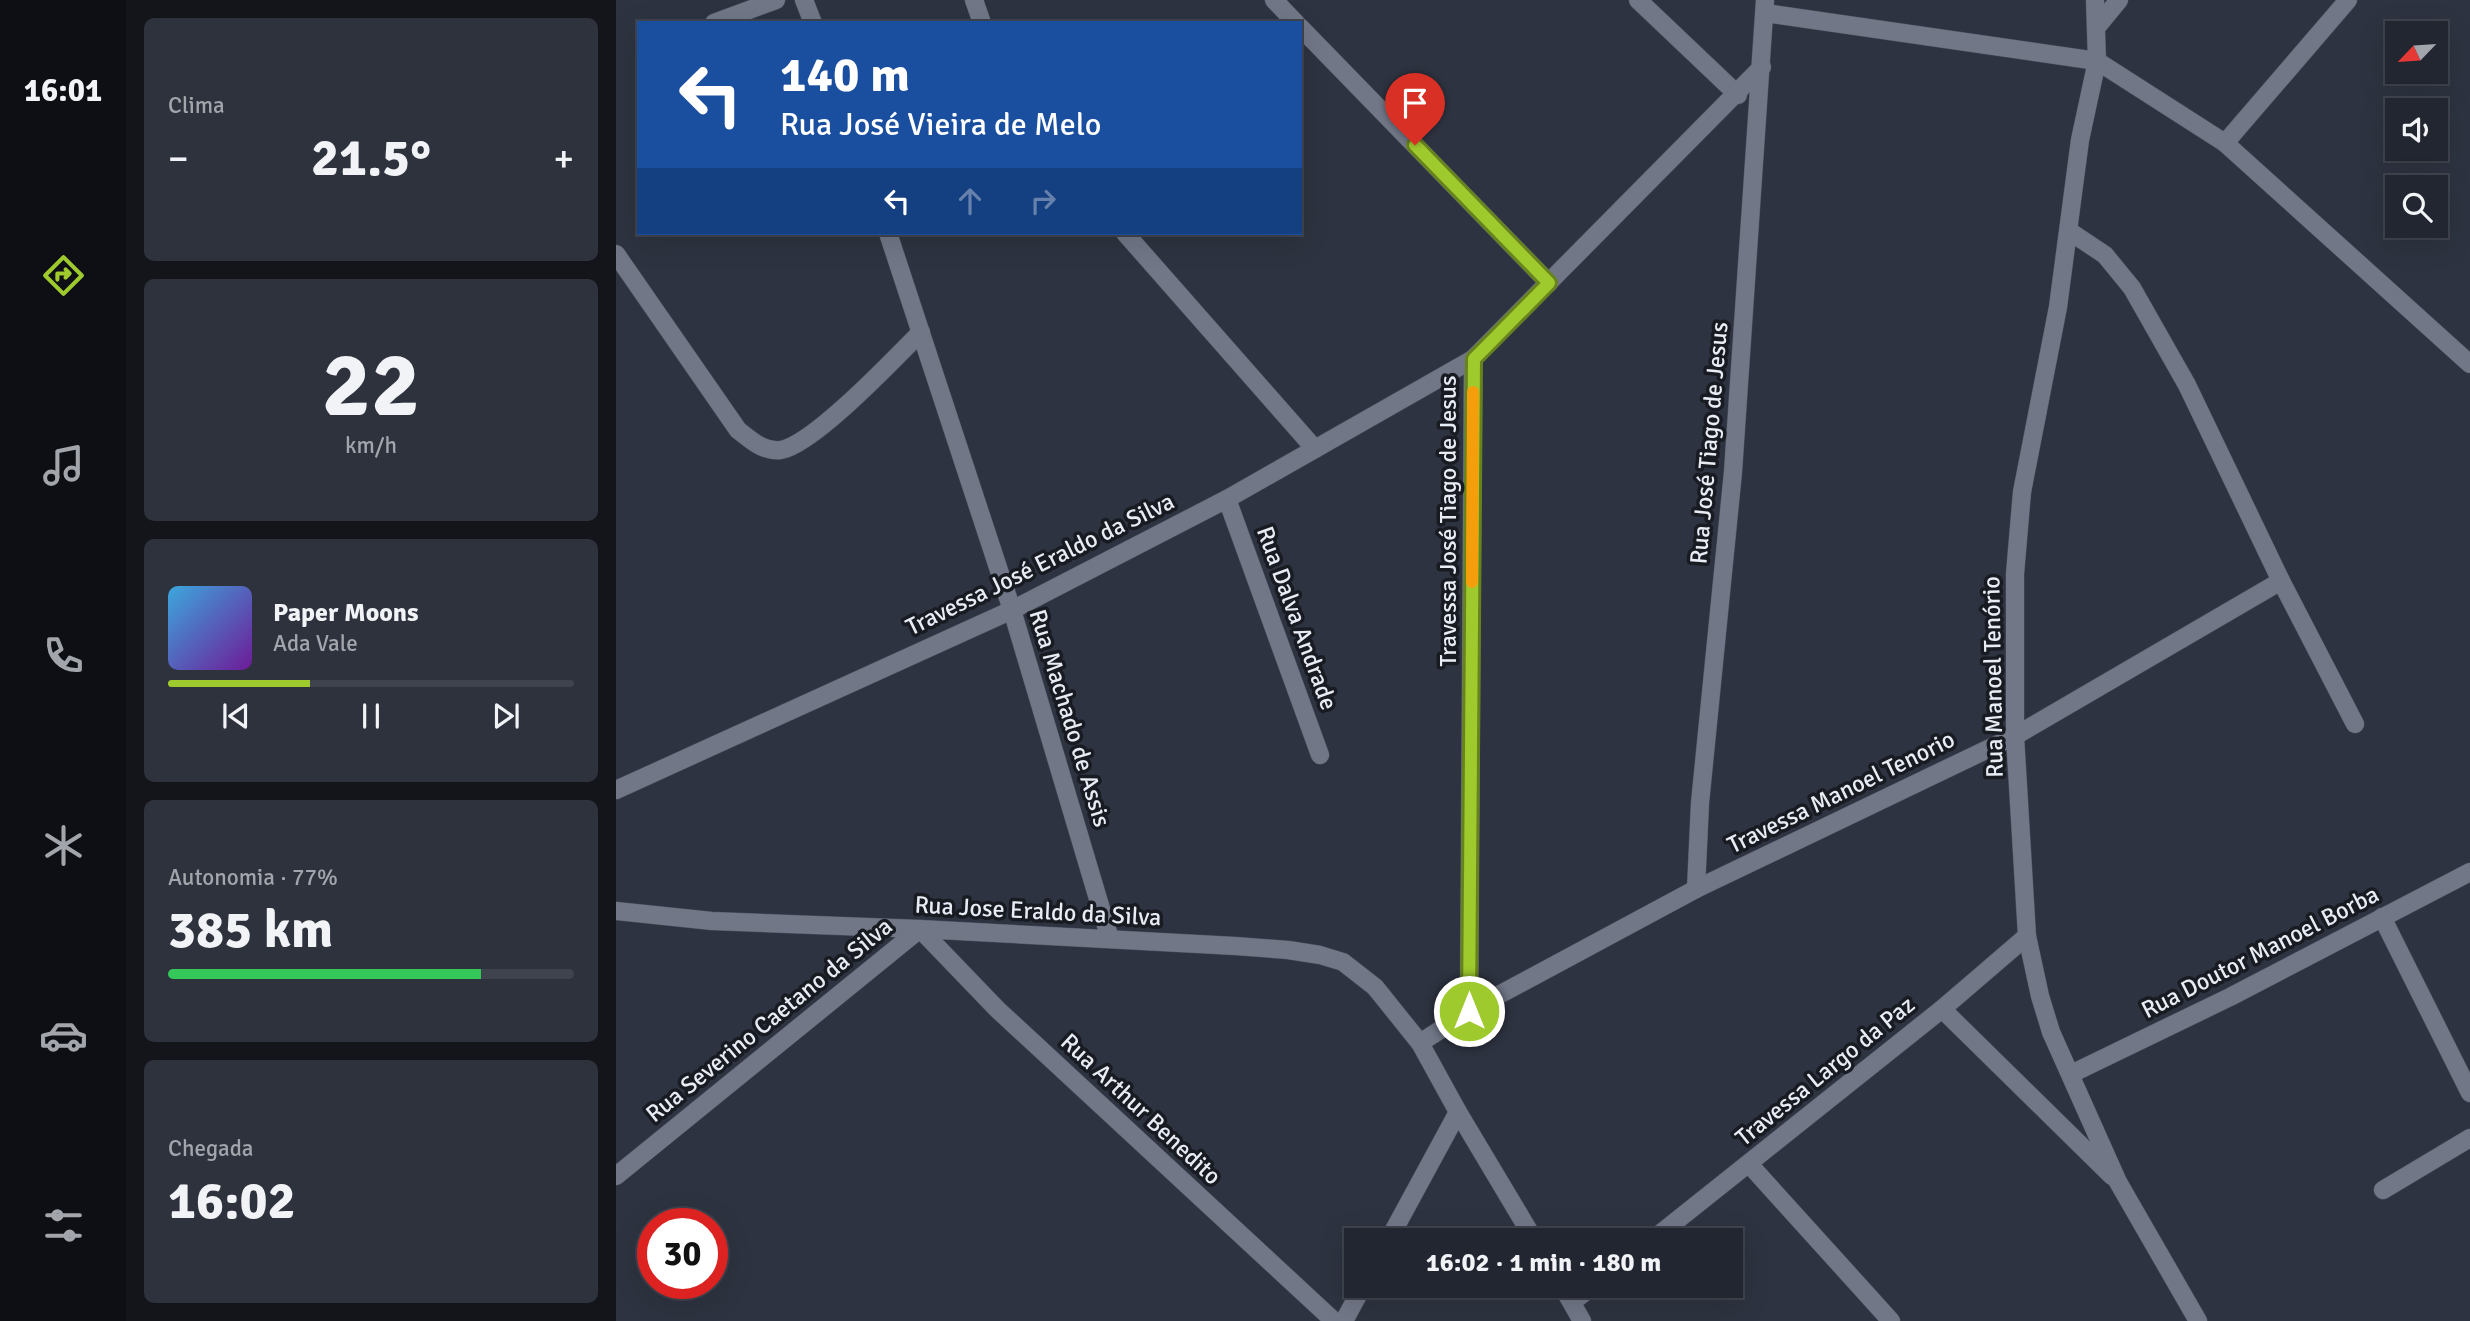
<!DOCTYPE html>
<html lang="pt">
<head>
<meta charset="utf-8">
<style>
	:root { --surface:#222631; --page:#2e323d; --text:#f1f3f6; --muted:#a2a5ab; --line:#3f434d; --accent:#9fca2d }
	body { margin:0; font-family:Signika,sans-serif; background:var(--page); color:var(--text); height:100vh; display:flex; flex-direction:column; font-size:26px; white-space:nowrap }
	* { box-sizing:border-box; margin:0 }
	p { font-size:23px; color:var(--muted) }
	.icon { flex:none; width:38px; height:38px; fill:none; stroke:currentColor; stroke-width:2; stroke-linecap:round; stroke-linejoin:round }
	.map { position:relative; flex:1; overflow:hidden }
	.sheet { display:flex; flex-direction:column; gap:18px; padding:18px; background:#13151b; width:490px }
	.sheet>* { flex:none }
	.guide { position:absolute; left:21px; top:21px; width:665px; height:214px; border-radius:0px; box-shadow:0 7px 28px #0002,0 0 0 2px var(--line); background:#1a4fa0; color:#fff; overflow:hidden }
	.needle { width:46px; rotate:245deg }
	.controls { position:absolute; left:1769px; top:21px; display:grid; gap:14px }
	.controls a { display:grid; place-items:center; width:63px; height:63px; border-radius:0px; background:var(--surface); box-shadow:0 7px 28px #0002,0 0 0 2px var(--line); font-size:35px }
	.speed { position:absolute; left:21px; top:1208px; display:flex; gap:14px; font-size:35px; font-weight:700; text-align:center }
	.speed>* { display:grid; place-content:center; width:91px; height:91px; border-radius:50%; background:var(--surface); box-shadow:0 7px 28px #0002,0 0 0 2px var(--line); line-height:1 }
	.speed .limit { border:10px solid #d22; background:#fff; color:#111 }
	.pin { position:absolute; display:grid; place-items:center; width:60px; height:60px; color:#fff; margin:-72px -30px; border-radius:50% 50% 50% 0; rotate:-45deg; box-shadow:0 0 7px #0007 }
	.pin .icon { rotate:45deg }
	.me { position:absolute; width:77px; margin:-38px; rotate:0deg; stroke-linejoin:round; filter:drop-shadow(0 0 5px #0008) }
	.turn { display:flex; align-items:center; gap:24px; height:147px; padding:0 28px; font-size:32px }
	.turn .icon { width:91px; height:91px; stroke-width:2.5 }
	.turn b { display:block; font-size:49px; line-height:60px }
	.lanes { display:flex; align-items:center; height:66px; padding:0 28px; background:#0003; justify-content:center; gap:35px; direction:ltr }
	.lanes .off { opacity:.35 }
	.big { font-size:52px; font-weight:700; line-height:1.1 }
	.sheet .card { flex:1; display:flex; flex-direction:column; justify-content:center; gap:10px; min-width:0; padding:0 24px; border-radius:10px; background:var(--page) }
	.sheet .dial { align-items:center; gap:0 }
	.dial b { font-size:91px; line-height:1 }
	.song { display:flex; align-items:center; gap:21px }
	.cover { width:84px; height:84px; border-radius:10px; background:linear-gradient(135deg,hsl(200 70% 55%),hsl(280 70% 35%)) }
	.played { height:7px; border-radius:4px; background:linear-gradient(90deg,var(--accent) 35%,var(--line) 35%) }
	.keys { display:flex; justify-content:space-around; direction:ltr }
	.heat { display:flex; justify-content:space-between; align-items:center; font-size:38px; direction:ltr }
	.charge { height:10px; border-radius:5px; background:linear-gradient(90deg,#34c759 77%,var(--line) 0) }
	.trip { position:absolute; left:728px; top:1228px; width:399px; height:70px; border-radius:0px; background:var(--surface); box-shadow:0 7px 28px #0002,0 0 0 2px var(--line); font-weight:700; line-height:70px; text-align:center }
	main { display:flex; flex:1; min-height:0 }
	.tabs { display:flex; flex-direction:column; width:126px; justify-content:space-around; align-items:center; background:#0e0f14; color:var(--muted) }
	.tabs .icon { width:49px; height:49px }
	.tabs .active { color:var(--accent) }
	.tabs b { font-size:32px; color:var(--text) }
	.map>svg:first-child { display:block }
	.lines { fill:none; stroke-linecap:round; stroke-linejoin:round }
	.lane-casing { stroke:#4d515d; stroke-width:19 }
	.street-casing { stroke:#4d515d; stroke-width:19 }
	.lane { stroke:#717787; stroke-width:18 }
	.street { stroke:#717787; stroke-width:18 }
	.route-casing { stroke:#67831d; stroke-width:18 }
	.route { stroke:#9fca2d; stroke-width:12 }
	.slow { stroke:#f59e0b; stroke-width:12 }
	.labels { text-anchor:middle; dominant-baseline:central; stroke-width:7; stroke-linejoin:round; paint-order:stroke }
	.street-label { font-size:24px; fill:#e8ecf5; stroke:#181b21 }
</style>
</head>
<body>
<main>
<nav class="tabs">
<b>16:01</b>
<svg class="icon active" aria-label="directions" viewBox="0 0 24 24"><path d="M12 3l9 9-9 9-9-9zM9 14v-3h6M13 9l2 2-2 2"/></svg>
<svg class="icon" aria-label="music" viewBox="0 0 24 24"><path d="M9 18V5l10-2v13"/><circle cx="6" cy="18" r="3"/><circle cx="16" cy="16" r="3"/></svg>
<svg class="icon" aria-label="phone" viewBox="0 0 24 24"><path d="M5 4h4l2 5-3 2q2 4 5 5l2-3 5 2v4C11 20 4 13 5 4z"/></svg>
<svg class="icon" aria-label="climate" viewBox="0 0 24 24"><path d="M12 3v18M4 7l16 10M4 17L20 7"/></svg>
<svg class="icon" aria-label="car" viewBox="0 0 24 24"><path d="M5 17H2v-5l4-1 3-4h7l3 4 3 1v5h-3M9 17h6M6 11h13"/><circle cx="7" cy="17" r="2"/><circle cx="17" cy="17" r="2"/></svg>
<svg class="icon" aria-label="filters" viewBox="0 0 24 24"><path d="M4 7h16M4 17h16"/><circle cx="9" cy="7" r="2"/><circle cx="15" cy="17" r="2"/></svg>
</nav>
<section class="sheet">
<div class="card"><p>Clima</p>
<div class="heat"><a>−</a><b class="big">21.5°</b><a>+</a></div>
</div>
<div class="card dial"><b>22</b><p>km/h</p></div>
<div class="card">
<div class="song"><i class="cover"></i><div><b>Paper Moons</b><p>Ada Vale</p></div></div>
<div class="played"></div>
<div class="keys"><svg class="icon" aria-label="previous" viewBox="0 0 24 24"><path d="M18 5L8 12l10 7zM5 5v14"/></svg><svg class="icon" aria-label="pause" viewBox="0 0 24 24"><path d="M8 5v14M16 5v14"/></svg><svg class="icon" aria-label="next" viewBox="0 0 24 24"><path d="M6 5l10 7-10 7zM19 5v14"/></svg></div>
</div>
<div class="card"><p>Autonomia · 77%</p><b class="big">385 km</b><div class="charge"></div></div>
<div class="card"><p>Chegada</p><b class="big">16:02</b></div>
</section>
<div class="map">
<svg width="1854" height="1321" viewBox="0 0 1854 1321">
	<rect width="100%" height="100%" fill="#2e3341"/>
	<g class="lines">
		<g class="lane-casing">
			<g id="lane">
				<path d="M1480 28 1503 0"/>
				<path d="M1133 1164 1275 1321"/>
			</g>
		</g>
		<g class="street-casing">
			<g id="street">
				<path d="M188 0 197 23"/>
				<path d="M358 0 366 23"/>
				<path d="M658 0 680 23"/>
				<path d="M1022 0 1122 95"/>
				<path d="M1479 0 1481 61 1464 140 1442 307 1406 492 1399 574V736L1411 936 1424 996 1435 1032 1502 1182 1582 1321"/>
				<path d="M1149 13 1481 61 1609 143 1854 364"/>
				<path d="M98 23 160 0"/>
				<path d="M684 27 933 283"/>
				<path d="M1609 143 1732 0"/>
				<path d="M1453 231 1489 255 1516 288 1571 385 1665 581 1739 724"/>
				<path d="M272 233 396 610 494 939"/>
				<path d="M509 233 699 449"/>
				<path d="M0 254 122 430C135 440 147 452 165 450 198 444 278 359 305 332"/>
				<path d="M611 499 704 755"/>
				<path d="M0 790 396 610 611 499 857 359"/>
				<path d="M1080 889 1084 803 1117 472 1149 0"/>
				<path d="M0 911 96 921 304 929 619 946 672 950 704 955 727 962 759 987 804 1043 842 1112 919 1241"/>
				<path d="M1766 917 1854 1093"/>
				<path d="M1326 1009 1496 1176"/>
				<path d="M853 1011 857 359 1146 67"/>
				<path d="M804 1043 853 1011 1080 889 1399 736 1665 581"/>
				<path d="M1455 1074 1614 997 1854 872"/>
				<path d="M0 1176 304 929 381 1009 718 1321"/>
				<path d="M1767 1190 1854 1138"/>
				<path d="M772 1241 842 1112"/>
				<path d="M1035 1241 1326 1009 1411 936"/>
				<path d="M946 1286 966 1321"/>
				<path d="M956 1302 977 1286"/>
				<path d="M728 1321 747 1286"/>
			</g>
		</g>
		<use href="#lane" class="lane"/>
		<use href="#street" class="street"/>
	</g>
	<g class="lines">
		<g class="route-casing">
			<path id="route" d="M799 145 933 283 858 359 853 1011"/>
		</g>
		<use href="#route" class="route"/>
		<path class="slow" d="M856 582 857 392"/>
	</g>
	<g class="labels">
		<g class="street-label">
			<text transform="translate(1093 443) rotate(-85)">Rua José Tiago de Jesus</text>
			<text transform="translate(832 521) rotate(-90)">Travessa José Tiago de Jesus</text>
			<text transform="translate(424 564) rotate(-26)">Travessa José Eraldo da Silva</text>
			<text transform="translate(681 618) rotate(70)">Rua Dalva Andrade</text>
			<text transform="translate(1377 677) rotate(-91)">Rua Manoel Tenório</text>
			<text transform="translate(454 718) rotate(73)">Rua Machado de Assis</text>
			<text transform="translate(1225 792) rotate(-26)">Travessa Manoel Tenorio</text>
			<text transform="translate(422 911) rotate(3)">Rua Jose Eraldo da Silva</text>
			<text transform="translate(1644 952) rotate(-27)">Rua Doutor Manoel Borba</text>
			<text transform="translate(153 1020) rotate(-39)">Rua Severino Caetano da Silva</text>
			<text transform="translate(1209 1071) rotate(-39)">Travessa Largo da Paz</text>
			<text transform="translate(525 1109) rotate(43)">Rua Arthur Benedito</text>
		</g>
	</g>
</svg>
<div class="controls">
<a><svg class="needle" viewBox="-14 -14 28 28"><path d="M0-13l5 13h-10z" fill="#e53935"/><path d="M0 13l5-13h-10z" fill="#a2a5ab"/></svg></a>
<a><svg class="icon" aria-label="sound" viewBox="0 0 24 24"><path d="M4 9h4l5-4v14l-5-4H4zM17 9q2 3 0 6"/></svg></a>
<a><svg class="icon" aria-label="search" viewBox="0 0 24 24"><circle cx="10" cy="10" r="6"/><path d="M15 15l6 6"/></svg></a>
</div>
<div class="speed"><div class="limit">30</div></div>
<div class="pin" style="left:799px;top:145px;background:#d93025"><svg class="icon" aria-label="arrive" viewBox="0 0 24 24"><path d="M6 21V4h12l-3 4 3 4H6"/></svg></div>
<svg class="me" style="left:853px;top:1011px" viewBox="-20 -20 40 40"><circle r="17" fill="#9fca2d" stroke="#fff" stroke-width="3"/><path d="M0-11L8 9 0 5-8 9z" fill="#fff"/></svg>
<div class="trip">16:02 · 1 min · 180 m</div>
<div class="guide">
<div class="turn"><svg class="icon" aria-label="left" viewBox="0 0 24 24"><path d="M17 20v-9H6M10 6l-5 5 5 5"/></svg><div><b>140 m</b>Rua José Vieira de Melo</div></div>
<div class="lanes"><svg class="icon" aria-label="left" viewBox="0 0 24 24"><path d="M17 20v-9H6M10 6l-5 5 5 5"/></svg><svg class="icon off" aria-label="ahead" viewBox="0 0 24 24"><path d="M12 20V5M6 11l6-6 6 6"/></svg><svg class="icon off" aria-label="right" viewBox="0 0 24 24"><path d="M7 20v-9h11M14 6l5 5-5 5"/></svg></div>
</div>
</div>
</main>
</body>
</html>
